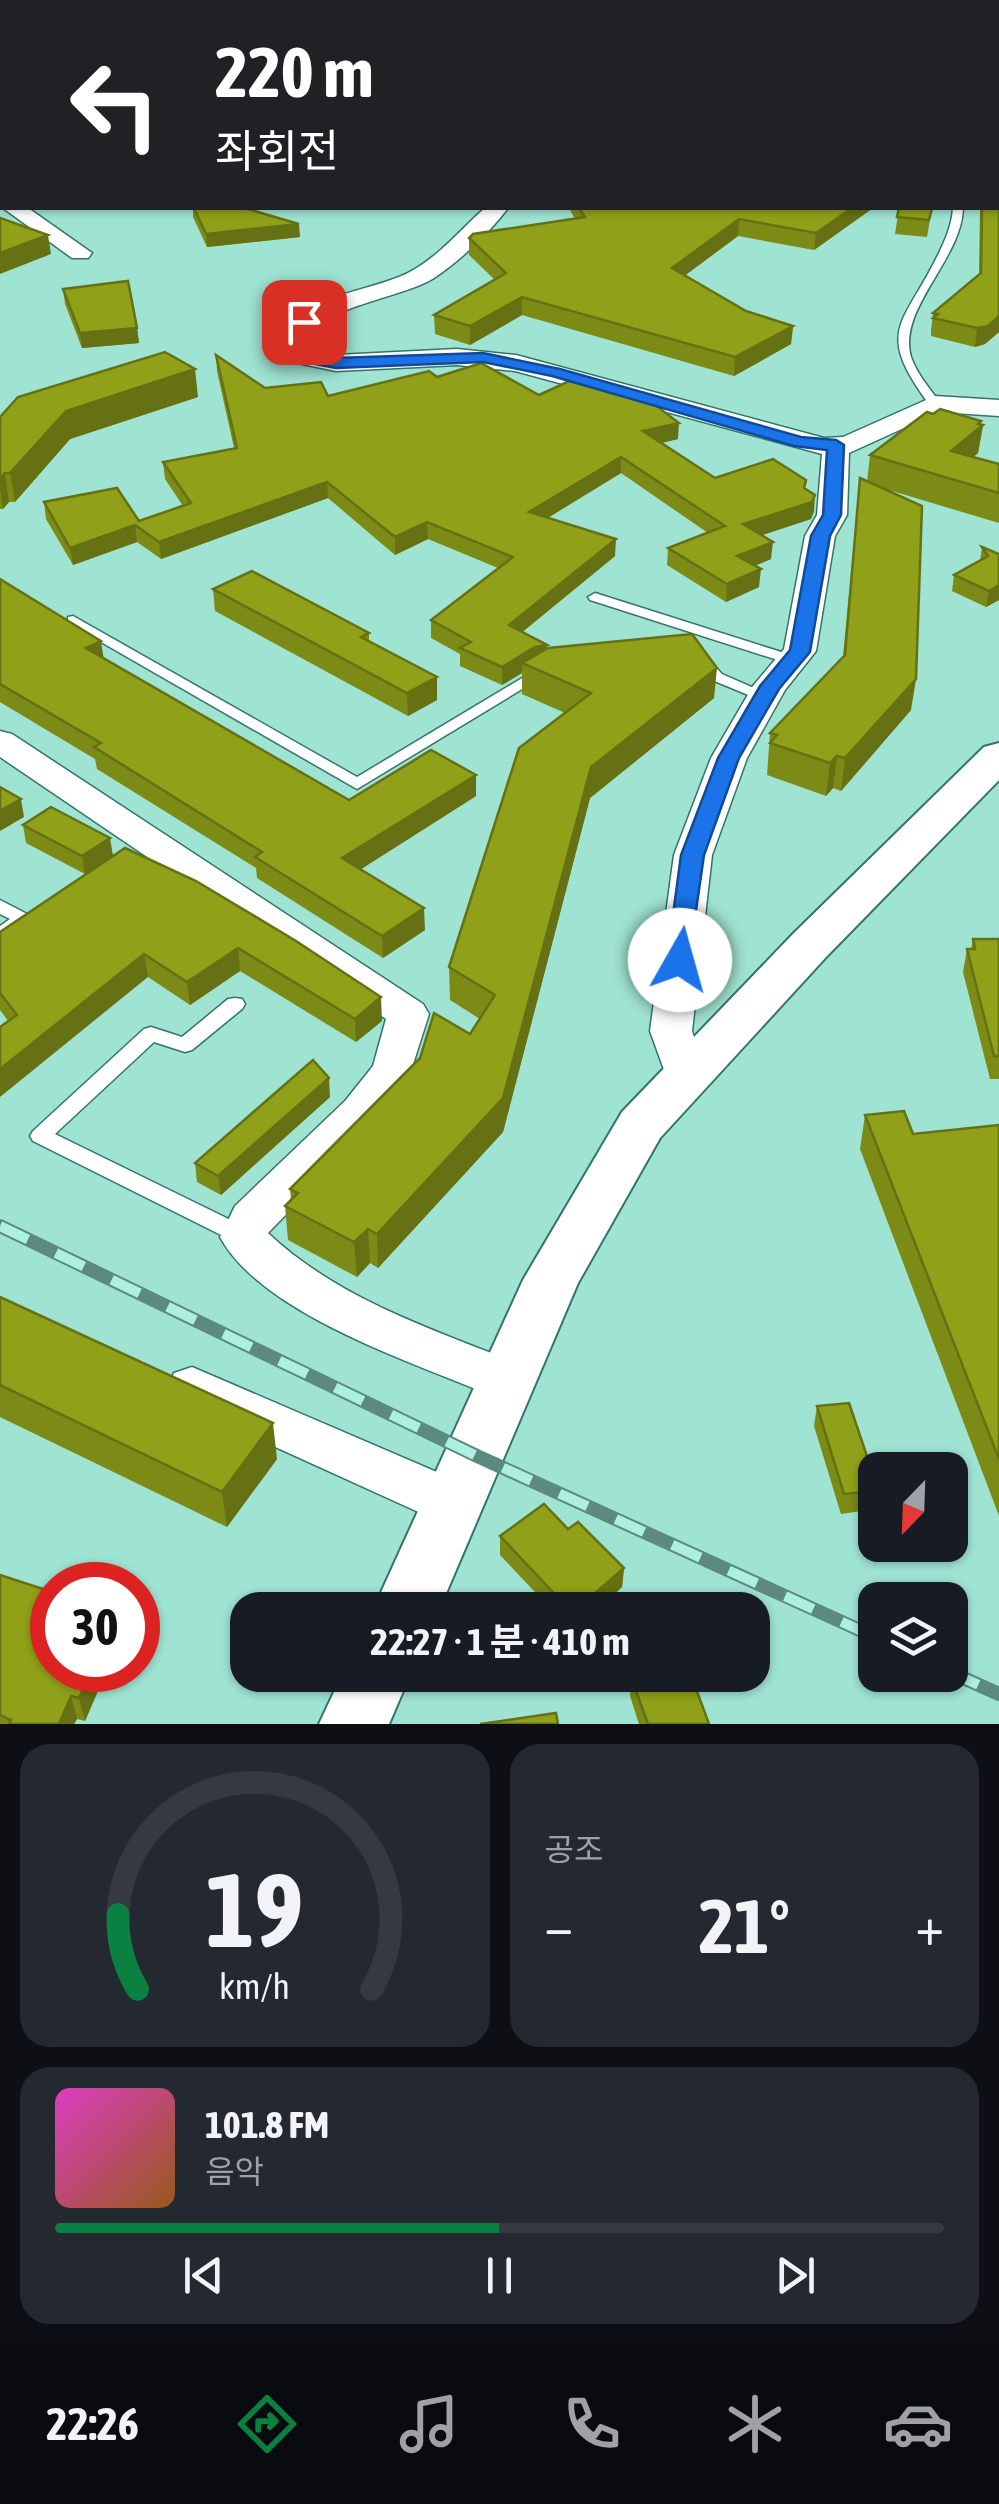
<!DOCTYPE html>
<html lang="ko">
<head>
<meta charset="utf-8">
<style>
	:root { --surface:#171b24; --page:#242831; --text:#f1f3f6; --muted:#9ea1a6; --line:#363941; --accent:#0b8043 }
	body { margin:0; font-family:"Asap Condensed","Noto Sans KR",sans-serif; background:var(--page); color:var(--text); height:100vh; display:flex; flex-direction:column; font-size:38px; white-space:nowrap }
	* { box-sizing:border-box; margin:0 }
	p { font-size:32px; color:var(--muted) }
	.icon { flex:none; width:55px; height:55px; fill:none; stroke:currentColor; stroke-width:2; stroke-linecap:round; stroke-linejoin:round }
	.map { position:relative; height:1724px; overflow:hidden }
	.sheet { display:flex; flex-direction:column; gap:20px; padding:20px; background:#0d0f14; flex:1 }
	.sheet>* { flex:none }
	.hud { position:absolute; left:0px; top:0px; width:1000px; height:210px; box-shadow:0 2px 8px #0004; background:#202124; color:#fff; overflow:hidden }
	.needle { width:65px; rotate:203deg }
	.controls { position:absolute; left:858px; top:1452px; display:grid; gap:20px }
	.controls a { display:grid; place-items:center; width:110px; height:110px; border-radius:20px; background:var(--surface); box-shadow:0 2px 8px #0004; font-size:50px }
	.speed { position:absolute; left:30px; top:1562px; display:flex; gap:20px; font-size:50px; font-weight:700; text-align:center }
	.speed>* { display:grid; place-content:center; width:130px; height:130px; border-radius:50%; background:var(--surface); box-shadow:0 2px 8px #0004; line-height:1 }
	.speed .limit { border:15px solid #d22; background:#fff; color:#111 }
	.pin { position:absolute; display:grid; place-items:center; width:85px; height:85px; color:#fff; margin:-42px; border-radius:20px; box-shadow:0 5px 15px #0006 }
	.me { position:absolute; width:110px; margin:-55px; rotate:7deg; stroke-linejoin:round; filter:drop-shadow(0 0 8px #0008) }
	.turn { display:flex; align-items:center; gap:35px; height:210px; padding:0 50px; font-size:45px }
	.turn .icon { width:130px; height:130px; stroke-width:2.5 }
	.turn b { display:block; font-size:70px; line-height:85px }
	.big { font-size:75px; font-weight:700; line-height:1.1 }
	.sheet .tile { flex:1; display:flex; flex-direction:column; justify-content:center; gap:15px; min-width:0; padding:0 35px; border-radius:30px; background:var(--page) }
	.sheet .dial { align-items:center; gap:0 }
	.dial svg { height:260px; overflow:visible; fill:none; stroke:var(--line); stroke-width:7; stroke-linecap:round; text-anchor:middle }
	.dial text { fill:var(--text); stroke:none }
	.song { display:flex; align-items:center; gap:30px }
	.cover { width:120px; height:120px; border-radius:15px; background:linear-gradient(135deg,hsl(310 70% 55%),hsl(30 70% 35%)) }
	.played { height:10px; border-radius:5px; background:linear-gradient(90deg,var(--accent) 50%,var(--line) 50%) }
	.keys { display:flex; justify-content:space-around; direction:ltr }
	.heat { display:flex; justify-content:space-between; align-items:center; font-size:55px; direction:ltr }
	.sheet .tiles { flex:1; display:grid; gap:20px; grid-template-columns:1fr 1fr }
	.tile:last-child { grid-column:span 2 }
	.trip { position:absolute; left:230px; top:1592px; width:540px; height:100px; border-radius:30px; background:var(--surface); box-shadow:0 2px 8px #0004; font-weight:700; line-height:100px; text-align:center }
	.tab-bar { display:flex; height:160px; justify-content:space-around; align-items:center; background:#090b0e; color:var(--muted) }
	.tab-bar .icon { width:70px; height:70px }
	.tab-bar .selected { color:var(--accent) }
	.tab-bar b { font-size:45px; color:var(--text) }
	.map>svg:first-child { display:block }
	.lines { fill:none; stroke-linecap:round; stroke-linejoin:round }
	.stream { stroke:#15aa92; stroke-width:5 }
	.service-casing { stroke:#327567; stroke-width:3 }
	.minor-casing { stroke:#327567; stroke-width:3 }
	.tertiary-casing { stroke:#327567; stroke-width:4 }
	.service { fill:#fff; fill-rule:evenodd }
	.minor { fill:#fff; fill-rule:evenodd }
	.tertiary { fill:#fff; fill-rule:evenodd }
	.rail-far1-casing { stroke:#5c8a7e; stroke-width:6 }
	.rail-casing { stroke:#5c8a7e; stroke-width:14 }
	.rail-far1 { stroke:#acf0df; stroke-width:4; stroke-dasharray:11; stroke-linecap:butt }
	.rail { stroke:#acf0df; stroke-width:10; stroke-dasharray:31; stroke-linecap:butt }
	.wall { fill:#7c8a16 }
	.shaded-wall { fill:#657112 }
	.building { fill:#90a119; stroke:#657112; stroke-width:2.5 }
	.route { fill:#1a73e8; stroke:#114b97; stroke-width:2.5 }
</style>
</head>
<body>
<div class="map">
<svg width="999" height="1724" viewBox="0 0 999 1724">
	<rect width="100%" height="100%" fill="#9fe3d2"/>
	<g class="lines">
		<path class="stream" d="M569 2 584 0"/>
		<g class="service-casing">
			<g id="service">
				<path d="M953 208H963C962 259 897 309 911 357 917 374 930 389 941 404L935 408 931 407C873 329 903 327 939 253 946 238 952 224 953 208Z"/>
				<path d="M595 593 797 657 800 660 797 663H787L590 600 588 597Z"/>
				<path d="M73 616 357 777 534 671 539 669 547 674 357 789 68 623V617Z"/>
				<path d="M701 655 706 657 722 674 772 696 764 701 758 699 712 680 693 660Z"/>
				<path d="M0 900 29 915 32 919 0 940V926L10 919 0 914Z"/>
				<path d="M235 998 242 999 245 1004 242 1009 192 1050 185 1052 154 1042 55 1134 251 1230 254 1236 251 1242 243 1244 235 1242 33 1141 30 1136 33 1131 144 1029 151 1027 182 1037 228 999Z"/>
			</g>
		</g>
		<g class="minor-casing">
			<g id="minor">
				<path d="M3 208H28L92 253 88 258H72Z"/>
				<path d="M485 208H508C489 233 461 260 434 278 403 298 317 307 303 342L319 353 336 355 457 349 516 355 824 438 843 437 935 396 999 400V416L939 412 849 453 847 515 835 536 816 651 785 690 747 758 712 855 692 1031 707 1078 701 1089 686 1093 671 1089 650 1031 674 855 711 758 753 686 784 649 805 536 817 515 822 454 515 371 457 365 336 371 302 364 277 344C295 292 374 294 415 269 442 253 462 228 485 208Z"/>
				<path d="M0 731 12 734 423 1004 429 1014 408 1080 375 1123 268 1233C340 1301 436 1330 526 1367L533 1381 526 1395 508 1401 490 1395C412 1362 262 1314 220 1237L235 1206 345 1101 373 1066 386 1019 0 757Z"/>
				<path d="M192 1367 474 1488 481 1504 474 1520 455 1527 436 1520 174 1401 167 1387 174 1373Z"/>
			</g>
		</g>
		<g class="tertiary-casing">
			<g id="tertiary">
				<path d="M999 743V780L827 956 660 1138 578 1283 439 1610H373L523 1280 622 1112 793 934 984 747Z"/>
				<path d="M342 1675H410L389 1724H319Z"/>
			</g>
		</g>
		<use href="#service" class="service"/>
		<use href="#minor" class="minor"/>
		<use href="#tertiary" class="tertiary"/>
		<g class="rail-far1-casing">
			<path id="rail-far1" d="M478 2 493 0"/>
		</g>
		<g class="rail-casing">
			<g id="rail">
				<path d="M0 1226 477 1456 875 1637"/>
				<path d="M950 1672 999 1694"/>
			</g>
		</g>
		<use href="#rail-far1" class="rail-far1"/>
		<use href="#rail" class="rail"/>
	</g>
	<g class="wall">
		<path d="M403 0H477L462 2H408Z"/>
		<path d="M999 50V332L985 344 975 347 931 336V331L933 313 979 275 980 208H998Z"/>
		<path d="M193 208H244L300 237 207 247 193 217Z"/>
		<path d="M569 208H873L814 250 738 236 685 275 746 311 793 326 791 344 734 376 522 315 470 345 435 334 434 315 495 280 469 255V238L575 219Z"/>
		<path d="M899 208H932L927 237 895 234Z"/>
		<path d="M63 289 137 328 139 343 82 348 65 304Z"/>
		<path d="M216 355 265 388 328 396 437 377 539 395 678 439 662 443 715 478 806 480 805 488 814 511 811 519 761 535 771 559 755 566 759 587 726 602 667 565 668 548 708 533 621 473 548 518 615 556 522 632 547 645 546 649 714 698 590 798 503 1132 378 1268 370 1263 357 1277 288 1240 285 1206 291 1200 290 1189 470 1034 480 1019 450 1000 449 967 565 713 522 694V673L502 685 460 666V654L431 638V620L498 568 428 539 395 555 328 498 161 559 137 542 73 565 46 519 44 502 139 521 183 506 165 479 163 462 234 448 217 371Z"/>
		<path d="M198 397 70 439 15 502H9L3 509H0V417Z"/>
		<path d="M933 414 981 421V424L983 425 978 453 973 457 999 464V523L882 488 911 710 841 791 833 788 826 796 767 775 770 733 843 656 860 478 867 482 870 455Z"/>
		<path d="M982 547 999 554V600L986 607 952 591 954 575 980 561Z"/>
		<path d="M0 579 103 658 349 800 476 796 361 869 425 930 383 958 257 878 256 868 97 769 95 759 0 702Z"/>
		<path d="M213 589 369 633V641L437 700 408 716 215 611Z"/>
		<path d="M23 825 113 856 382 1021 356 1042 240 971 190 1005 148 977 8 1021 0 1010V932L85 874 26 843Z"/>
		<path d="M973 939H999V1079H990L963 972 967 949H971Z"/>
		<path d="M330 1097 221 1195 197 1182 195 1163Z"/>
		<path d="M865 1115 913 1134 999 1125V1516L860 1149Z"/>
		<path d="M0 1297 277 1459 227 1527 0 1417Z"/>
		<path d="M817 1406 875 1491V1509L841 1514 814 1426Z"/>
		<path d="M568 1529 624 1568 622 1587 597 1610H552L500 1555V1536Z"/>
		<path d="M0 1575 52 1670H128L121 1683 104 1677 85 1721 77 1719 74 1724H0Z"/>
		<path d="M631 1677 709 1724H639L630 1696Z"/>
	</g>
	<g class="shaded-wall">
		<path d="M421 0H477L462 2H421Z"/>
		<path d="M852 208H873L814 250 816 233Z"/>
		<path d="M739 219 738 236 671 286 672 268Z"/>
		<path d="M299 224 300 237 207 247 206 234Z"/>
		<path d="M48 235 51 254 0 274V253Z"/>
		<path d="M522 297V315L470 345V326Z"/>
		<path d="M999 316V332L985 344 975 347 977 328Z"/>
		<path d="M793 326 791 344 734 376 735 357Z"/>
		<path d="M137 328 139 343 82 348 80 333Z"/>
		<path d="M195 369 198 397 70 439 15 502 10 473 66 411Z"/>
		<path d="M981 421V427L983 425 978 453 947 479 951 451Z"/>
		<path d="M679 423 678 439 643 447V431Z"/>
		<path d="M621 457V473L529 529V512Z"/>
		<path d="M5 473 9 502 3 509 0 490V478Z"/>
		<path d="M327 482 328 498 161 559 159 542Z"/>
		<path d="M815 495 814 511 811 519 742 542 743 524Z"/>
		<path d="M427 522 428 539 395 555V537Z"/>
		<path d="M135 525 137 542 73 565 70 548Z"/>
		<path d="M616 539 615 556 509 643V625Z"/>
		<path d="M773 542 771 559 735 573 737 556Z"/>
		<path d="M761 569 759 587 726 602 727 584Z"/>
		<path d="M999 585V600L986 607 989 591Z"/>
		<path d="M101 641 104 661 86 648Z"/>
		<path d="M547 645 546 663H522V673L502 685V667L535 647Z"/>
		<path d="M717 668 714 698 590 798 503 1132 378 1268 377 1234 503 1098 591 767Z"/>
		<path d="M437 677V700L408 716 407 693Z"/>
		<path d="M916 679 911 710 841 791 845 758Z"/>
		<path d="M837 756 833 788 826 796 830 763Z"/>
		<path d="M476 775V796L344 880 342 858Z"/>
		<path d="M21 799 24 817 0 831V811Z"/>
		<path d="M110 838 113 856 85 875 82 856Z"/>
		<path d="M424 908 425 930 383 958 382 936Z"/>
		<path d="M238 948 240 971 190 1005 187 982Z"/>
		<path d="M144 954 148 977 0 1097V1069Z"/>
		<path d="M381 997 382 1021 356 1042 355 1019Z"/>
		<path d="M329 1078 330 1097 221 1195 218 1176Z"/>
		<path d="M368 1229 370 1263 357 1277 354 1242Z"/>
		<path d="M273 1423 277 1459 227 1527 222 1492Z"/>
		<path d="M624 1568 622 1587 597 1610H569Z"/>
		<path d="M138 1620 143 1643 138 1653Z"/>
		<path d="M92 1670H102L104 1677 85 1721 79 1698Z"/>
		<path d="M119 1670H128L121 1683Z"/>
		<path d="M71 1696 77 1719 74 1724H59Z"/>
	</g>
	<g class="building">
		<path d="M998 50H999V316L988 326 977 328 933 318 938 314 933 313 981 273 982 208H998Z"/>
		<path d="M194 208H244L299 224 206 234Z"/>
		<path d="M579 208H852L816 233 739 219 672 268 746 311 793 326 735 357 522 297 470 326 434 315 506 273 469 238 473 234 585 217Z"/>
		<path d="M899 208H932L929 220 897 217Z"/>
		<path d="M0 218 48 235 0 253Z"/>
		<path d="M128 281 137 328 80 333 63 289Z"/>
		<path d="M165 352 195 369 66 411 10 473H5L0 478V417L18 397Z"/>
		<path d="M216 355 265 388 321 382 328 396 429 371 437 377 481 363 539 395 580 376 654 404 679 423 643 431 715 478 773 459 806 480 804 488 815 495 812 502 743 524 773 542 737 556 761 569 727 584 668 548 725 526 621 457 529 512 616 539 509 625 547 645 535 647 502 667 460 648 471 642 431 620 513 557 427 522 395 537 327 482 159 542 135 525 70 548 44 502 117 488 139 521 191 503 163 462 237 448Z"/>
		<path d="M940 409 981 421 978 424 983 425 951 451 999 464V493L870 455 927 412 933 414Z"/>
		<path d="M860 478 922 506 916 679 845 758 837 756 830 763 770 743 777 735 770 733 845 655Z"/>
		<path d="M982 547 999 554V585L989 591 954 575 988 556Z"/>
		<path d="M252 571 369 633 361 637 437 677 407 693 213 589Z"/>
		<path d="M0 579 101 641 86 648 349 800 431 750 476 775 342 858 424 908 382 936 255 857 262 852 94 747 101 743 0 684Z"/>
		<path d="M692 634 717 668 591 767 503 1098 377 1234 368 1229 354 1242 285 1206 298 1193 290 1189 420 1058 434 1013 470 1034 495 995 449 967 519 748 591 693 522 663 548 648Z"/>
		<path d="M0 787 21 799 0 811Z"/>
		<path d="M51 807 110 838 82 856 23 825Z"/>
		<path d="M125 848 196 881 296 941 381 997 355 1019 238 948 187 982 144 954 0 1069V1027L17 1015 0 993V932Z"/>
		<path d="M973 939H999V1056H994L967 949H975Z"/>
		<path d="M313 1060 329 1078 218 1176 195 1163Z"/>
		<path d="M904 1111 913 1134 999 1125V1459L865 1115Z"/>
		<path d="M0 1297 273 1423 222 1492 0 1385Z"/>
		<path d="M849 1403 875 1480V1491L844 1494 817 1406Z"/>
		<path d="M544 1504 568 1529 578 1522 624 1568 594 1594 569 1609 500 1536Z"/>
		<path d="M0 1575 52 1592V1670H92L79 1698 71 1696 59 1724H9L11 1720 0 1715Z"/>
		<path d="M638 1675H691L709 1724H648L631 1677Z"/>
		<path d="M556 1713 558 1724H480Z"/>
	</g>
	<path class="route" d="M298 319 311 322 299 342 316 355 336 358 483 353 560 369 801 437 836 440 844 445 841 515 830 536 810 652 779 689 739 758 704 855 688 966H671L667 960 681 855 718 758 760 686 790 650 811 536 823 515 827 450 794 446 552 376 483 362 336 368 305 362 283 344 286 332Z"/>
</svg>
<div class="controls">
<a><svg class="needle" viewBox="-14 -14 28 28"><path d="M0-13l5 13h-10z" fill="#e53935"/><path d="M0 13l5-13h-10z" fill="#9ea1a6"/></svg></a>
<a><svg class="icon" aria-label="layers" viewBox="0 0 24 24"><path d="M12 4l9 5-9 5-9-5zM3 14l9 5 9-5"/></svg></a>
</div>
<div class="speed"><div class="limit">30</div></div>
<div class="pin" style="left:304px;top:322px;background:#d93025"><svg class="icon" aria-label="arrive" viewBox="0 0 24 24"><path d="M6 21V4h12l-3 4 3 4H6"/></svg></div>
<svg class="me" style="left:680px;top:960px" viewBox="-20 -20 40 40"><circle r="19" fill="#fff"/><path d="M0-13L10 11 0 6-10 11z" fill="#1a73e8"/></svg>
<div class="trip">22:27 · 1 분 · 410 m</div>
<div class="hud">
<div class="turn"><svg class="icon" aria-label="left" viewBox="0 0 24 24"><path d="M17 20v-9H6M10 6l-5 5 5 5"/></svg><div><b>220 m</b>좌회전</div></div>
</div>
</div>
<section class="sheet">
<div class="tiles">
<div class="tile dial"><svg viewBox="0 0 100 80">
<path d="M14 69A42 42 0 1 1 86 69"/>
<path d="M14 69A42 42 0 0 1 8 46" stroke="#0b8043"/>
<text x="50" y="56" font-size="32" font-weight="700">19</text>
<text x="50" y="72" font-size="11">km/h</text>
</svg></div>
<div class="tile"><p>공조</p>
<div class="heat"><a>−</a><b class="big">21°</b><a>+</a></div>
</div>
<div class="tile">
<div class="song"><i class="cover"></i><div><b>101.8 FM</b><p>음악</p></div></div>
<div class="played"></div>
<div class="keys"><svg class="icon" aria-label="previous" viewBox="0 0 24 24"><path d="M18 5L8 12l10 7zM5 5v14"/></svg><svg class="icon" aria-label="pause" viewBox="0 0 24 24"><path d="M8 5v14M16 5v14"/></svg><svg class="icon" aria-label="next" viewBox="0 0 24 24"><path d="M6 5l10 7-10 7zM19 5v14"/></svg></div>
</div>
</div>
</section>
<nav class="tab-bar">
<b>22:26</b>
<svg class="icon selected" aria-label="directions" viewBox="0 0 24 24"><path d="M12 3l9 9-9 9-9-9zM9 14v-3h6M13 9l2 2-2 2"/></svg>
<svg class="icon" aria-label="music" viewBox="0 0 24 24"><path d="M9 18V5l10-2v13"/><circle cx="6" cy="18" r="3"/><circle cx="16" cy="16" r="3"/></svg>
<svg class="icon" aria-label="phone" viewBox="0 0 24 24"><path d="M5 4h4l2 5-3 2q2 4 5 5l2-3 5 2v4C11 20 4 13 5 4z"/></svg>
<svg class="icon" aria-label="climate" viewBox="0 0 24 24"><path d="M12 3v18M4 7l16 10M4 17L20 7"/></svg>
<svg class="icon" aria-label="car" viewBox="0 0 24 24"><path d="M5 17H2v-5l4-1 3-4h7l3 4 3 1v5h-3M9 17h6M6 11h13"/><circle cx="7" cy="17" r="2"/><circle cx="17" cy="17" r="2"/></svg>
</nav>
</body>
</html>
